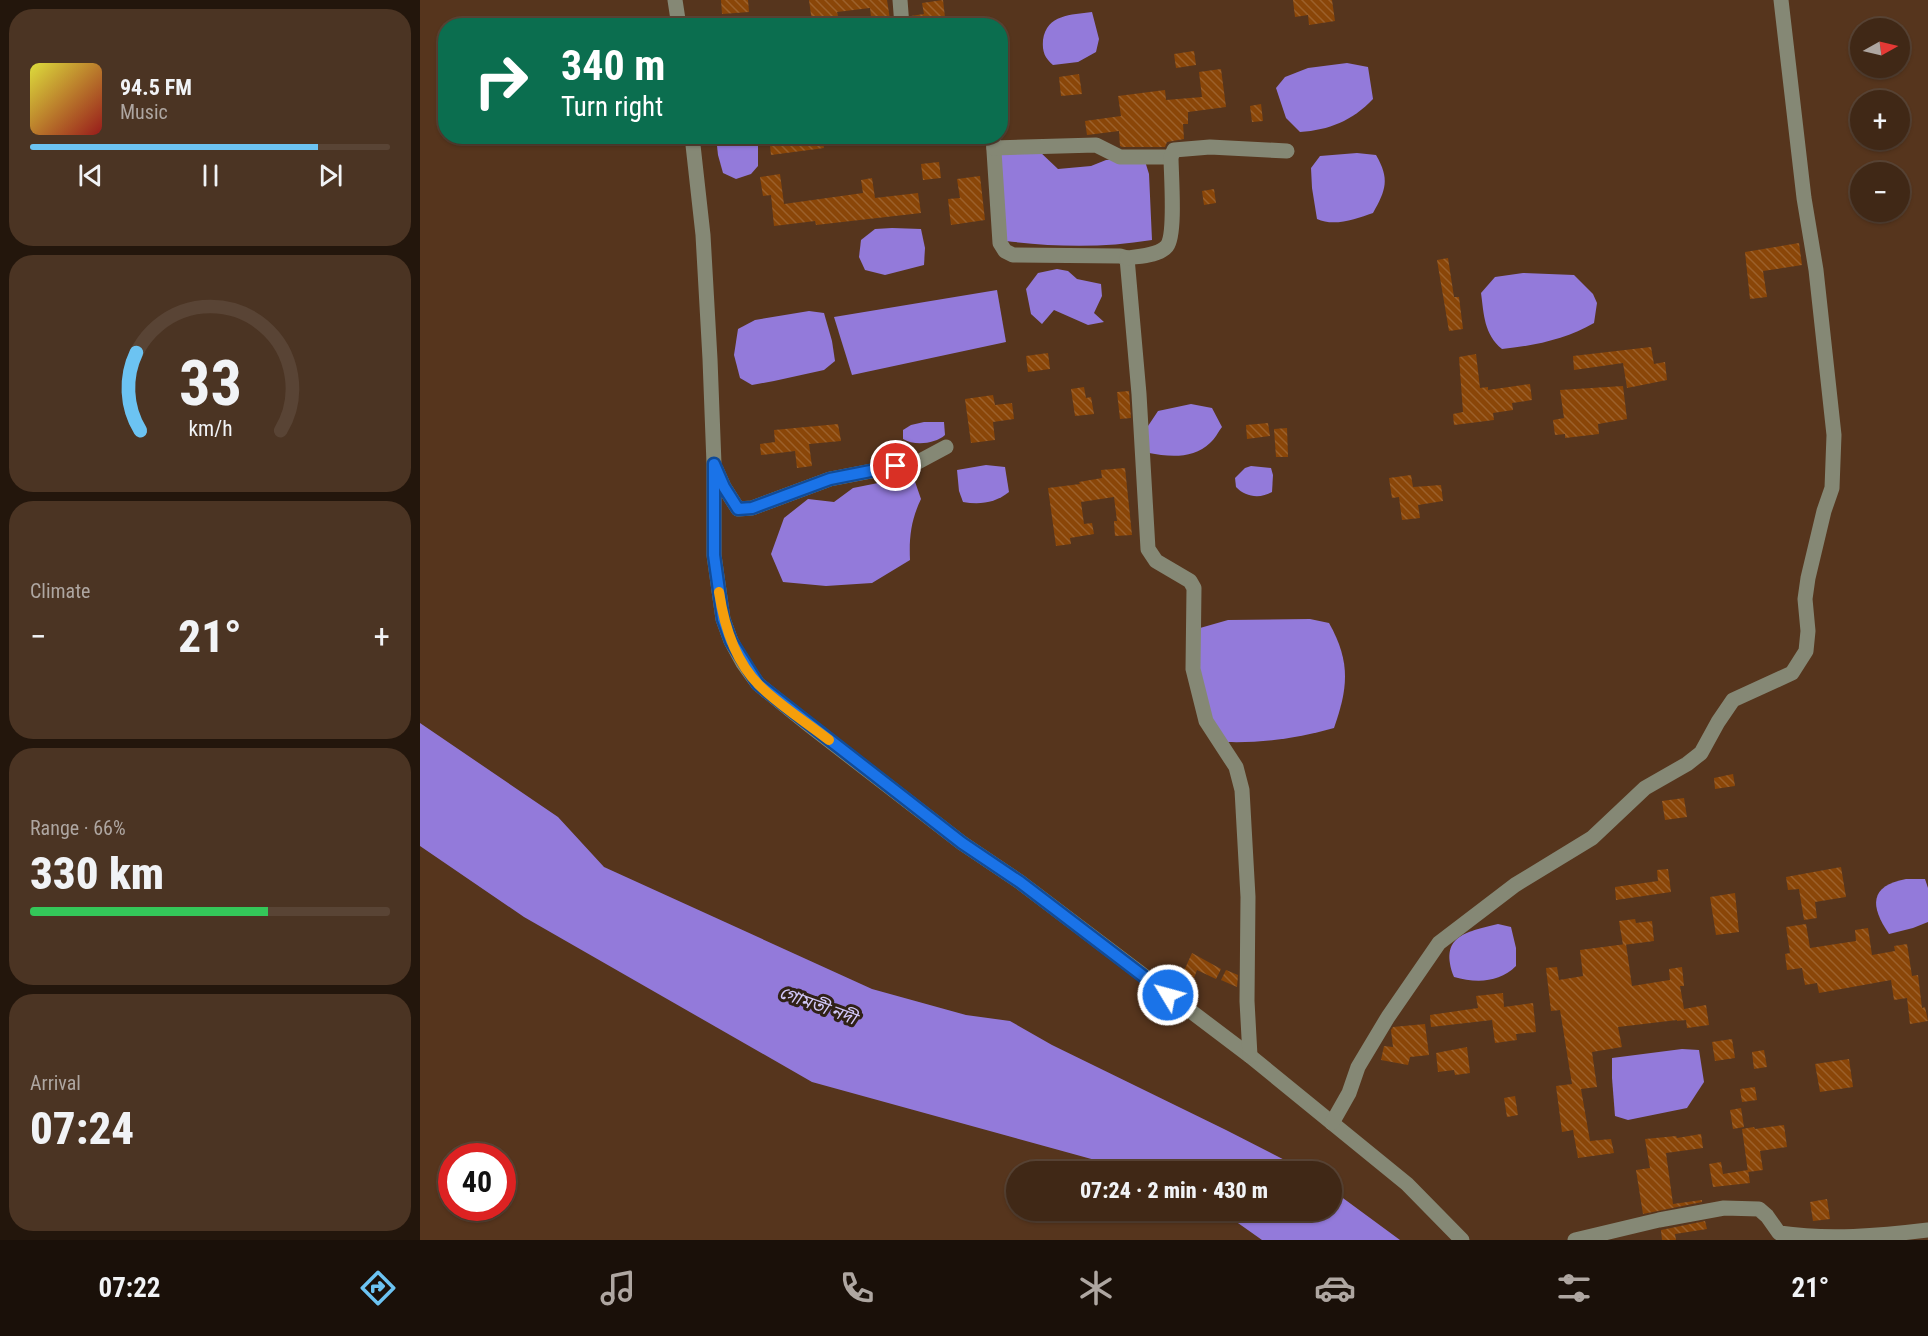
<!DOCTYPE html>
<html lang="en">
<head>
<meta charset="utf-8">
<style>
	:root { --surface:#402816; --page:#4b3423; --text:#f1f3f6; --muted:#aea6a1; --line:#594435; --accent:#6cc3f2 }
	body { margin:0; font-family:"Roboto Condensed","Noto Sans Bengali",sans-serif; background:var(--page); color:var(--text); height:100vh; display:flex; flex-direction:column; font-size:22px; white-space:nowrap }
	* { box-sizing:border-box; margin:0 }
	p { font-size:20px; color:var(--muted) }
	.icon { flex:none; width:33px; height:33px; fill:none; stroke:currentColor; stroke-width:2; stroke-linecap:round; stroke-linejoin:round }
	.map { position:relative; flex:1; overflow:hidden }
	.side { display:flex; flex-direction:column; gap:9px; padding:9px; background:#23160c; width:420px }
	.side>* { flex:none }
	.banner { position:absolute; left:18px; top:18px; width:570px; height:126px; border-radius:24px; box-shadow:0 2px 4px #0004,0 0 0 2px var(--line); background:#0b6e4f; color:#fff; overflow:hidden }
	.needle { width:39px; rotate:82deg }
	.tools { position:absolute; left:1430px; top:18px; display:grid; gap:12px }
	.tools a { display:grid; place-items:center; width:60px; height:60px; border-radius:50%; background:var(--surface); box-shadow:0 2px 4px #0004,0 0 0 2px var(--line); font-size:30px }
	.speed { position:absolute; left:18px; top:1143px; display:flex; gap:12px; font-size:30px; font-weight:700; text-align:center }
	.speed>* { display:grid; place-content:center; width:78px; height:78px; border-radius:50%; background:var(--surface); box-shadow:0 2px 4px #0004,0 0 0 2px var(--line); line-height:1 }
	.speed .limit { border:9px solid #d22; background:#fff; color:#111 }
	.pin { position:absolute; display:grid; place-items:center; width:51px; height:51px; color:#fff; margin:-26px; border:3px solid #fff; border-radius:50%; box-shadow:0 2px 6px #0007 }
	.me { position:absolute; width:66px; margin:-33px; rotate:307deg; stroke-linejoin:round; filter:drop-shadow(0 0 4px #0008) }
	.turn { display:flex; align-items:center; gap:21px; height:126px; padding:0 24px; font-size:27px }
	.turn .icon { width:78px; height:78px; stroke-width:2.5 }
	.turn b { display:block; font-size:42px; line-height:51px }
	.big { font-size:45px; font-weight:800; line-height:1.1 }
	.side .widget { flex:1; display:flex; flex-direction:column; justify-content:center; gap:9px; min-width:0; padding:0 21px; border-radius:24px; background:var(--page) }
	.side .dial { align-items:center; gap:0 }
	.dial svg { height:156px; overflow:visible; fill:none; stroke:var(--line); stroke-width:7; stroke-linecap:round; text-anchor:middle }
	.dial text { fill:var(--text); stroke:none }
	.song { display:flex; align-items:center; gap:18px }
	.cover { width:72px; height:72px; border-radius:9px; background:linear-gradient(135deg,hsl(60 70% 55%),hsl(0 70% 35%)) }
	.played { height:6px; border-radius:3px; background:linear-gradient(90deg,var(--accent) 80%,var(--line) 80%) }
	.keys { display:flex; justify-content:space-around; direction:ltr }
	.heat { display:flex; justify-content:space-between; align-items:center; font-size:33px; direction:ltr }
	.charge { height:9px; border-radius:4px; background:linear-gradient(90deg,#34c759 66%,var(--line) 0) }
	.trip { position:absolute; left:586px; top:1161px; width:336px; height:60px; border-radius:30px; background:var(--surface); box-shadow:0 2px 4px #0004,0 0 0 2px var(--line); font-weight:800; line-height:60px; text-align:center }
	.tab-bar { display:flex; height:96px; justify-content:space-around; align-items:center; background:#1a1009; color:var(--muted) }
	.tab-bar .icon { width:42px; height:42px }
	.tab-bar .selected { color:var(--accent) }
	.tab-bar b { font-size:27px; color:var(--text) }
	main { display:flex; flex:1; min-height:0 }
	.map>svg:first-child { display:block }
	.water { fill:#937ada }
	.building { fill:url(#building-back-hatch) }
	.lines { fill:none; stroke-linecap:round; stroke-linejoin:round }
	.minor { stroke:#858875; stroke-width:15 }
	.route-casing { stroke:#114b97; stroke-width:15 }
	.route { stroke:#1a73e8; stroke-width:10 }
	.slow { stroke:#f59e0b; stroke-width:10 }
	.labels { text-anchor:middle; dominant-baseline:central; stroke-width:6; stroke-linejoin:round; paint-order:stroke }
	.water-label { font-size:18px; font-style:italic; fill:#d2c8f9; stroke:#302117 }
</style>
</head>
<body>
<main>
<section class="side">
<div class="widget">
<div class="song"><i class="cover"></i><div><b>94.5 FM</b><p>Music</p></div></div>
<div class="played"></div>
<div class="keys"><svg class="icon" aria-label="previous" viewBox="0 0 24 24"><path d="M18 5L8 12l10 7zM5 5v14"/></svg><svg class="icon" aria-label="pause" viewBox="0 0 24 24"><path d="M8 5v14M16 5v14"/></svg><svg class="icon" aria-label="next" viewBox="0 0 24 24"><path d="M6 5l10 7-10 7zM19 5v14"/></svg></div>
</div>
<div class="widget dial"><svg viewBox="0 0 100 80">
<path d="M14 69A42 42 0 1 1 86 69"/>
<path d="M14 69A42 42 0 0 1 12 29" stroke="#6cc3f2"/>
<text x="50" y="56" font-size="32" font-weight="700">33</text>
<text x="50" y="72" font-size="11">km/h</text>
</svg></div>
<div class="widget"><p>Climate</p>
<div class="heat"><a>−</a><b class="big">21°</b><a>+</a></div>
</div>
<div class="widget"><p>Range · 66%</p><b class="big">330 km</b><div class="charge"></div></div>
<div class="widget"><p>Arrival</p><b class="big">07:24</b></div>
</section>
<div class="map">
<svg width="1508" height="1240" viewBox="0 0 1508 1240">
	<defs>
		<pattern id="building-back-hatch" width="6" height="6" patternUnits="userSpaceOnUse" patternTransform="scale(1.5)"><rect width="6" height="6" fill="#8a4608"/><path d="M-1 5l2 2M0 0l6 6M5-1l2 2" fill="none" stroke="#9c612b"/></pattern>
	</defs>
	<rect width="100%" height="100%" fill="#56351d"/>
	<g class="water">
		<path d="M672 12 679 39 676 52 658 62 633 65C625 58 622 52 623 40 627 14 651 15 672 12Z"/>
		<path d="M927 63 948 67 953 99C932 121 909 130 880 132L866 118 856 88 865 77 888 68Z"/>
		<path d="M296 137H338V166L331 174 316 179 303 173 298 155Z"/>
		<path d="M619 151 638 169 671 166 686 160 724 158 729 174 732 240C683 248 635 247 586 241L577 154Z"/>
		<path d="M937 153 956 155C970 179 966 190 953 213 936 219 914 227 897 219L892 188 891 168 900 156Z"/>
		<path d="M472 228 501 229 505 248 504 265 465 275 445 270 439 257 441 240 455 229Z"/>
		<path d="M637 269 648 271 657 279 681 284 682 296 674 313 684 322 668 325 634 310 622 324 611 314 606 289 618 273Z"/>
		<path d="M1103 273 1154 275 1173 294 1177 303 1174 323C1147 339 1113 346 1082 349 1064 334 1064 315 1061 293L1075 277Z"/>
		<path d="M577 290 586 342 432 375 414 317Z"/>
		<path d="M389 311 404 313 412 341 415 361 404 370 354 381 332 385 320 378 314 355 318 329 335 320Z"/>
		<path d="M771 404 792 408 802 427C798 432 795 439 790 443 774 459 749 457 729 453L726 429 738 411Z"/>
		<path d="M504 422H524L525 435C515 444 494 446 483 439V430L491 425Z"/>
		<path d="M566 465 585 467 589 492C575 503 560 505 543 502L539 491 537 470Z"/>
		<path d="M831 466 851 468 853 475 852 492C840 499 825 497 816 487L815 478 825 468Z"/>
		<path d="M484 468 493 476 501 499C491 520 489 537 490 560L452 583 406 586 363 582 351 554 364 518 388 499 414 502 433 488 463 482Z"/>
		<path d="M890 619 909 623C931 662 928 688 914 728 878 738 844 743 807 742L784 707 777 664 780 628 808 620Z"/>
		<path d="M0 723 138 817 184 867 452 989 546 1015 590 1021 632 1045 806 1130 886 1171H715L392 1082 104 917 0 846Z"/>
		<path d="M1486 879H1505L1508 888V922L1493 928 1469 934C1450 906 1449 886 1486 879Z"/>
		<path d="M1078 924 1091 927 1096 948V966C1079 983 1056 983 1034 977 1019 937 1044 932 1078 924Z"/>
		<path d="M1262 1049 1279 1050 1284 1082 1267 1108 1208 1120 1195 1116 1192 1078V1058Z"/>
		<path d="M912 1190 980 1240H842L801 1211 912 1210Z"/>
	</g>
	<g class="building">
		<path d="M301 0H328L329 12 302 14Z"/>
		<path d="M389 0H467L471 26H452L450 8 417 12 418 16 407 17V20L392 22Z"/>
		<path d="M523 0 526 26H492L491 16 504 14 502 3Z"/>
		<path d="M873 0H912L915 21 889 25 888 15 875 17Z"/>
		<path d="M774 51 776 65 756 68 754 54Z"/>
		<path d="M801 69 806 107 768 112V124H763L764 139 747 142 745 147H702L700 146 699 131 667 135 665 121 701 116 698 96 745 90 746 100 782 97 779 72Z"/>
		<path d="M659 74 662 94 641 96 639 77Z"/>
		<path d="M841 104 843 121 832 122 830 106Z"/>
		<path d="M349 136H402L404 148 351 155Z"/>
		<path d="M519 162 521 178 503 180 501 164Z"/>
		<path d="M360 174 364 204 443 193 441 180 452 178 455 198 498 193 501 213 396 225 395 221 354 226 351 195 343 196 340 177Z"/>
		<path d="M560 176 565 220 531 225 528 199 540 198 537 179Z"/>
		<path d="M794 189 796 203 784 205 782 191Z"/>
		<path d="M1379 243 1382 265 1343 271 1347 297 1330 299 1325 252Z"/>
		<path d="M1028 258 1034 297H1039L1043 329 1029 331 1017 260Z"/>
		<path d="M1231 347 1234 364 1245 362 1247 380 1207 388 1203 363 1154 370 1153 356Z"/>
		<path d="M628 353 630 369 608 372 606 356Z"/>
		<path d="M1056 354 1060 388 1068 387V390L1110 384 1112 400 1092 403 1093 410 1073 413 1074 420 1034 425 1033 414 1043 412 1039 357Z"/>
		<path d="M1203 386 1207 419 1178 424 1179 434 1145 438V434L1135 435 1133 420 1144 418 1140 390Z"/>
		<path d="M664 387 666 398 671 397 674 414 655 416 651 389Z"/>
		<path d="M709 391 711 418 700 419 697 392Z"/>
		<path d="M573 395 575 405 592 403 594 419 573 422 575 440 551 443 545 399Z"/>
		<path d="M848 423 850 436 827 439 826 425Z"/>
		<path d="M418 424 421 441 389 444 392 466 377 468 375 451 341 455 340 444 355 442 354 430Z"/>
		<path d="M867 428 868 457H856L854 429Z"/>
		<path d="M705 468 712 535 695 536 694 521H697L694 497 661 502 664 524 672 523 674 534 650 538 651 544 636 546 628 488 660 484 659 482 682 478 681 470Z"/>
		<path d="M991 475 993 487 1021 485 1023 501 998 505 1000 518 982 520 979 497 972 498 969 478Z"/>
		<path d="M1313 774 1315 786 1295 789 1294 778Z"/>
		<path d="M1264 798 1267 817 1245 820 1242 801Z"/>
		<path d="M1421 867 1426 897 1395 902 1397 918 1384 920 1379 889 1368 890 1366 877Z"/>
		<path d="M1248 869 1251 892 1196 900 1195 887 1238 881 1237 870Z"/>
		<path d="M1315 893 1319 932 1296 935 1290 897Z"/>
		<path d="M1215 919 1216 923 1232 921 1234 941 1203 945 1199 921Z"/>
		<path d="M1386 924 1390 948 1436 941 1435 930 1448 928 1452 955 1475 951 1474 946 1487 944 1492 976 1498 975 1502 1008 1505 1007 1508 1021 1490 1024 1487 998 1474 1000 1471 980 1399 993 1397 983 1385 985 1382 968 1367 970 1365 954 1370 953 1366 927Z"/>
		<path d="M1206 944 1212 986 1250 980 1249 969 1262 967 1264 986H1260L1264 1009 1286 1005 1289 1025 1267 1028 1266 1020 1257 1021V1020L1198 1027 1202 1047 1172 1052 1177 1087 1161 1089 1170 1141 1191 1139 1194 1153 1158 1158 1153 1130 1142 1132 1136 1086 1152 1084 1140 1010 1131 1011 1126 968 1137 967 1139 980 1163 976 1160 950Z"/>
		<path d="M772 953 801 969 796 979 777 970 774 978 763 973Z"/>
		<path d="M806 970 818 975 817 987 801 980Z"/>
		<path d="M1083 993 1084 1007 1113 1003 1116 1032 1096 1034 1097 1040 1075 1043 1072 1020 1011 1027 1010 1015 1058 1008 1056 996Z"/>
		<path d="M1005 1024 1009 1055 990 1057 988 1065 961 1060 964 1046 973 1047 971 1030 973 1027Z"/>
		<path d="M1312 1039 1315 1058 1295 1061 1292 1042Z"/>
		<path d="M1047 1047 1050 1073 1035 1075 1034 1070 1018 1072 1016 1053Z"/>
		<path d="M1344 1050 1347 1067 1334 1069 1332 1052Z"/>
		<path d="M1429 1059 1433 1087 1400 1092 1395 1064Z"/>
		<path d="M1335 1087 1337 1100 1322 1102 1320 1089Z"/>
		<path d="M1095 1096 1098 1115 1087 1117 1084 1098Z"/>
		<path d="M1321 1108 1324 1127 1313 1129 1310 1110Z"/>
		<path d="M1364 1125 1367 1147 1340 1151 1343 1170 1328 1172 1322 1129 1334 1127 1335 1129Z"/>
		<path d="M1281 1134 1283 1148 1246 1153 1253 1204 1282 1200V1202L1223 1214 1216 1170 1230 1168 1225 1139 1256 1136 1257 1138Z"/>
		<path d="M1301 1162 1303 1174 1328 1170 1330 1183 1293 1187 1289 1164Z"/>
		<path d="M1407 1199 1410 1219 1393 1221 1390 1202Z"/>
		<path d="M1285 1221 1287 1229 1255 1234 1256 1240H1242L1241 1230Z"/>
	</g>
	<g class="lines">
		<g class="minor">
			<path d="M255 0 259 26"/>
			<path d="M480 0 482 26"/>
			<path d="M272 136 283 235 290 359 294 464V555L303 619 311 641 323 663 338 684 389 725 542 843 600 882 830 1056 987 1184 1042 1240"/>
			<path d="M573 136 580 243 585 251 593 255 700 256 707 258 719 394 728 549 736 561 770 581 774 588 773 669 786 721 816 767 822 790 828 897 827 1001 830 1056"/>
			<path d="M574 148 676 145 700 157H751"/>
			<path d="M707 258C719 256 739 256 747 246 756 234 751 174 751 157L754 150 790 147 867 151"/>
			<path d="M296 469 304 487 318 509 332 508 410 479 498 462 526 447"/>
			<path d="M912 1123 929 1093 938 1067 968 1017 1019 943 1095 885 1172 838 1225 788 1267 764 1281 753 1298 722 1313 700 1372 673 1386 651 1388 631 1385 599 1388 578 1404 511 1412 488 1414 435 1396 270 1384 198 1361 0"/>
			<path d="M1155 1240 1239 1220 1304 1208 1339 1209 1347 1216 1359 1233C1408 1240 1459 1236 1508 1230"/>
		</g>
	</g>
	<g class="lines">
		<g class="route-casing">
			<path id="route" d="M476 466 410 479 332 508 318 509 304 487 294 464V555L303 619 311 641 338 684 542 843 600 882 748 995"/>
		</g>
		<use href="#route" class="route"/>
		<path class="slow" d="M299 592C304 625 314 660 339 685 359 705 386 722 409 740"/>
	</g>
	<g class="labels">
		<g class="water-label">
			<text transform="translate(398 1005) rotate(20)">গোমতী নদী</text>
		</g>
	</g>
</svg>
<div class="tools">
<a><svg class="needle" viewBox="-14 -14 28 28"><path d="M0-13l5 13h-10z" fill="#e53935"/><path d="M0 13l5-13h-10z" fill="#aea6a1"/></svg></a>
<a>+</a>
<a>−</a>
</div>
<div class="speed"><div class="limit">40</div></div>
<div class="pin" style="left:476px;top:466px;background:#d93025"><svg class="icon" aria-label="arrive" viewBox="0 0 24 24"><path d="M6 21V4h12l-3 4 3 4H6"/></svg></div>
<svg class="me" style="left:748px;top:995px" viewBox="-20 -20 40 40"><circle r="17" fill="#1a73e8" stroke="#fff" stroke-width="3"/><path d="M0-11L8 9 0 5-8 9z" fill="#fff"/></svg>
<div class="trip">07:24 · 2 min · 430 m</div>
<div class="banner">
<div class="turn"><svg class="icon" aria-label="right" viewBox="0 0 24 24"><path d="M7 20v-9h11M14 6l5 5-5 5"/></svg><div><b>340 m</b>Turn right</div></div>
</div>
</div>
</main>
<nav class="tab-bar">
<b>07:22</b>
<svg class="icon selected" aria-label="directions" viewBox="0 0 24 24"><path d="M12 3l9 9-9 9-9-9zM9 14v-3h6M13 9l2 2-2 2"/></svg>
<svg class="icon" aria-label="music" viewBox="0 0 24 24"><path d="M9 18V5l10-2v13"/><circle cx="6" cy="18" r="3"/><circle cx="16" cy="16" r="3"/></svg>
<svg class="icon" aria-label="phone" viewBox="0 0 24 24"><path d="M5 4h4l2 5-3 2q2 4 5 5l2-3 5 2v4C11 20 4 13 5 4z"/></svg>
<svg class="icon" aria-label="climate" viewBox="0 0 24 24"><path d="M12 3v18M4 7l16 10M4 17L20 7"/></svg>
<svg class="icon" aria-label="car" viewBox="0 0 24 24"><path d="M5 17H2v-5l4-1 3-4h7l3 4 3 1v5h-3M9 17h6M6 11h13"/><circle cx="7" cy="17" r="2"/><circle cx="17" cy="17" r="2"/></svg>
<svg class="icon" aria-label="filters" viewBox="0 0 24 24"><path d="M4 7h16M4 17h16"/><circle cx="9" cy="7" r="2"/><circle cx="15" cy="17" r="2"/></svg>
<b>21°</b>
</nav>
</body>
</html>
